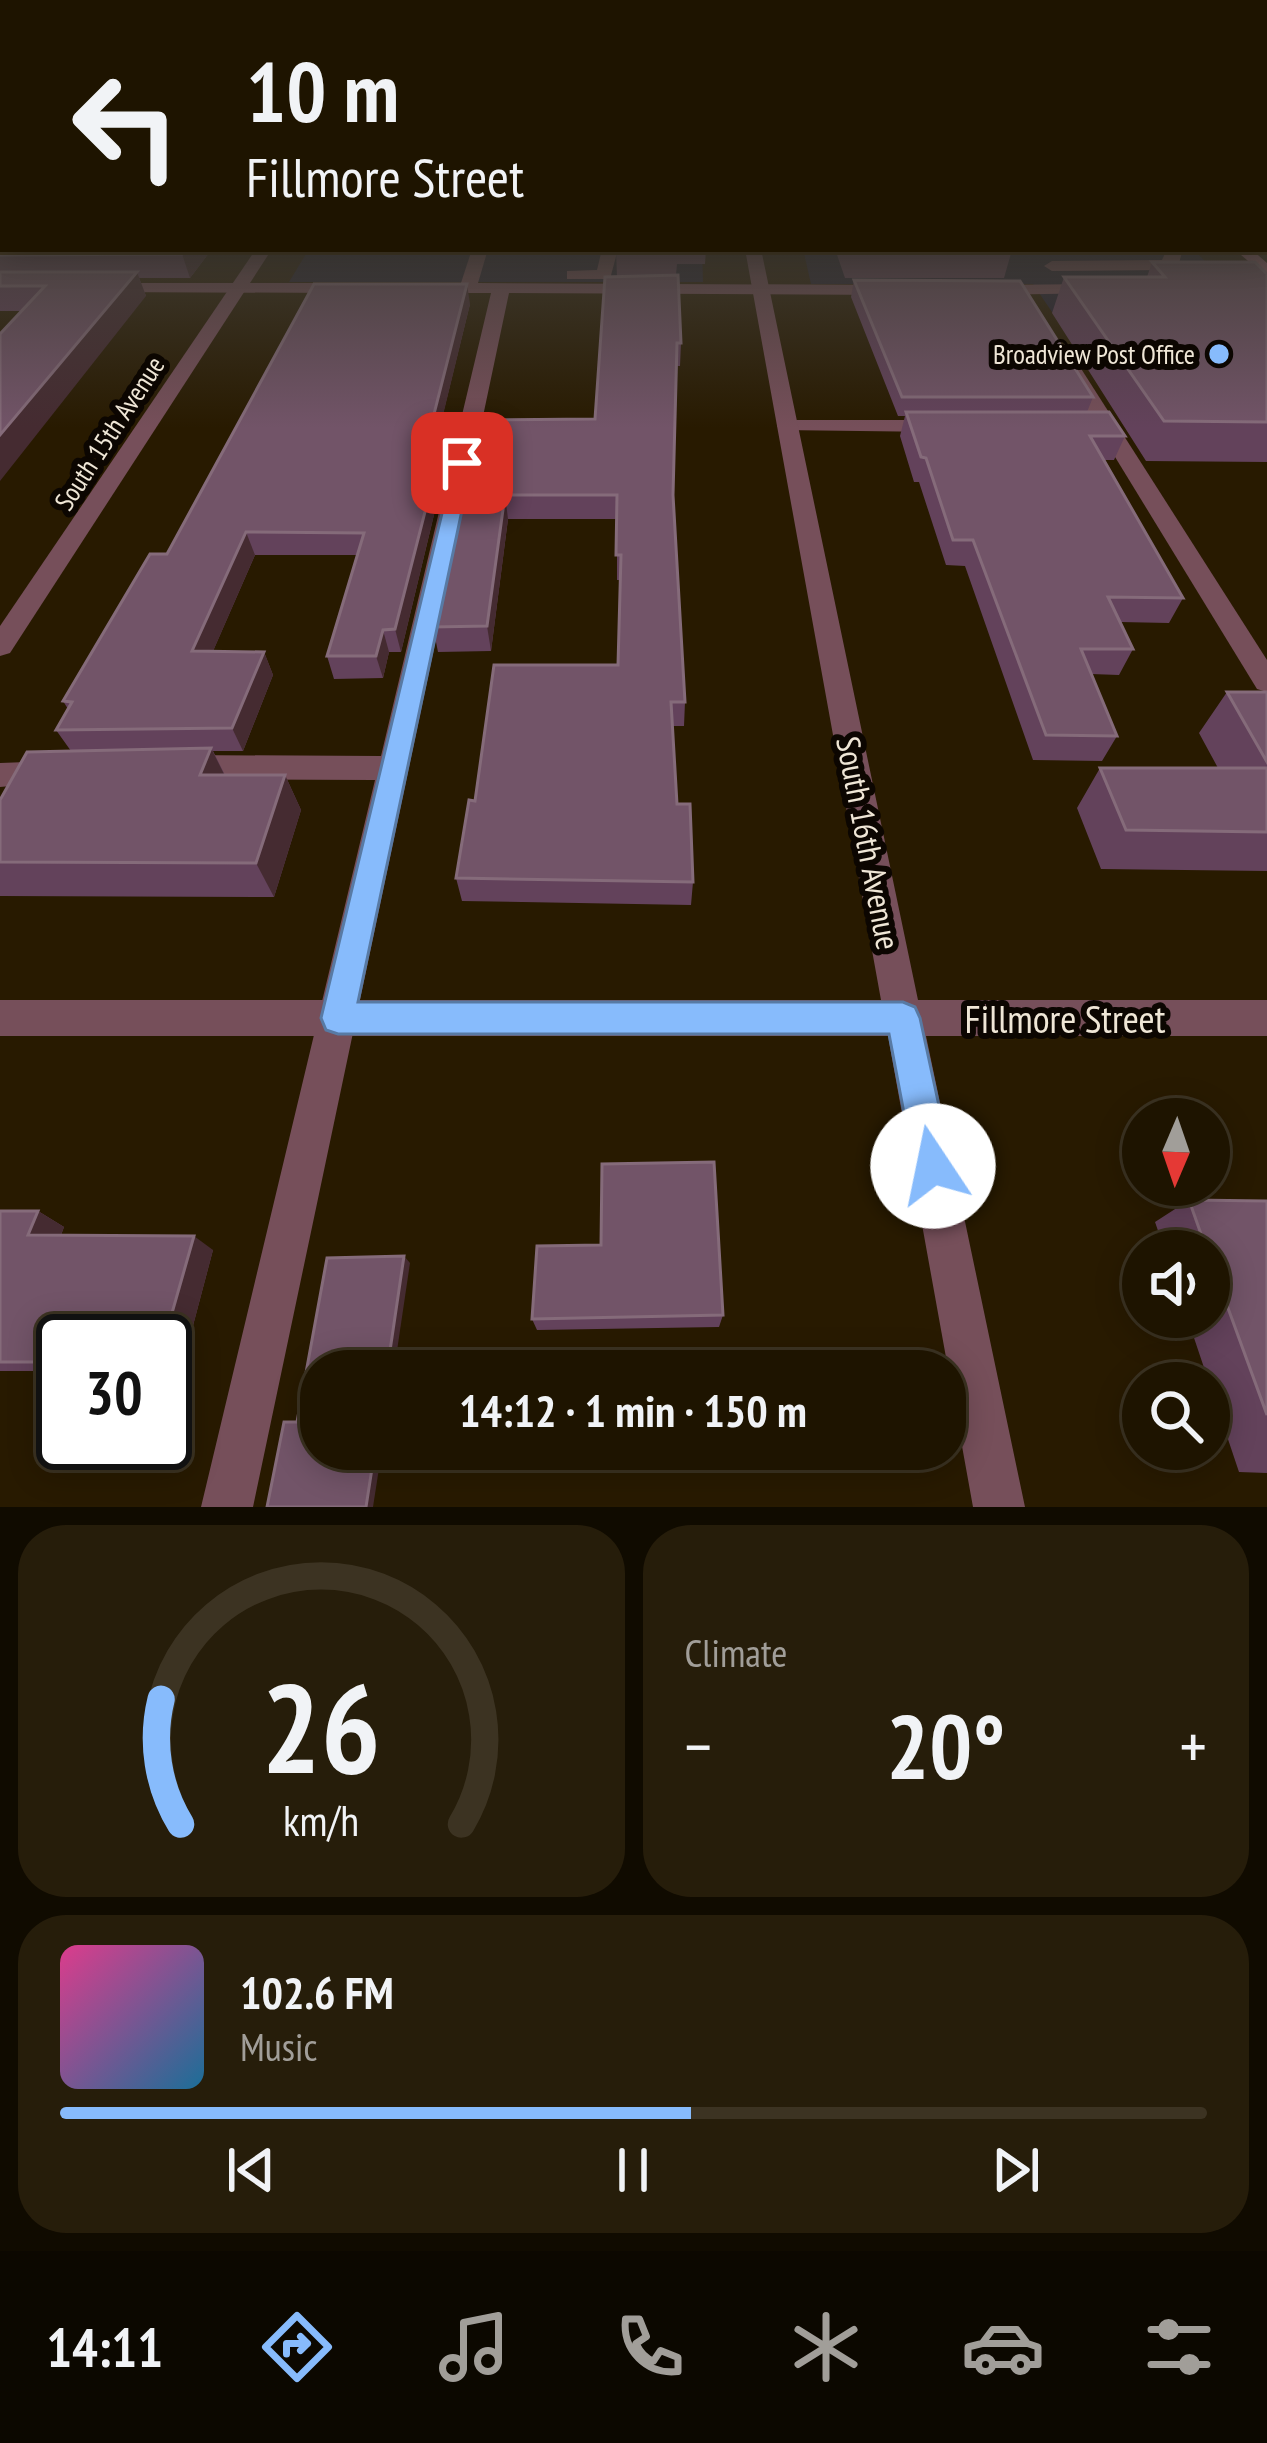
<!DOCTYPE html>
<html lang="en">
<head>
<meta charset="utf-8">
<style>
	:root { --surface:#1e1400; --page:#261d0a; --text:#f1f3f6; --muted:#a19e99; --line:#3c3322; --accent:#87bbfc }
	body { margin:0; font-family:"PT Sans Narrow",sans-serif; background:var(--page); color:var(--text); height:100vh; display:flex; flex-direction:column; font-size:45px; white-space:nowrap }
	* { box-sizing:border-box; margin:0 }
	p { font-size:39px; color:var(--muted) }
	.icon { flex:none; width:66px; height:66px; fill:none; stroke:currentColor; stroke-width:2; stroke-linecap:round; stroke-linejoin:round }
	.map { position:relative; height:1507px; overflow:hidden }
	.panel { display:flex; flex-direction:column; gap:18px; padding:18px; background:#100b00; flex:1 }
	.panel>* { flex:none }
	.hud { position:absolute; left:0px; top:0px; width:1269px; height:252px; box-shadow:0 6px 30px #0003,0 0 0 3px var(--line); background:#1e1400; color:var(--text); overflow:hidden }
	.needle { width:78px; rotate:182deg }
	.controls { position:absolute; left:1122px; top:1098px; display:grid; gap:24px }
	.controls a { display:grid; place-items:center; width:108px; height:108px; border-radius:50%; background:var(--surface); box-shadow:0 6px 30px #0003,0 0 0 3px var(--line); font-size:60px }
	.speed { position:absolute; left:36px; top:1314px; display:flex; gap:24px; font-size:60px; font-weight:700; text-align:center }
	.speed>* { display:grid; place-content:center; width:156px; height:156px; border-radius:50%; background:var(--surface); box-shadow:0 6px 30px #0003,0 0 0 3px var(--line); line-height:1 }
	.speed .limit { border:6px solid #111; border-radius:18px; background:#fff; color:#111 }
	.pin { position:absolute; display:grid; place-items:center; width:102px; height:102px; color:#fff; margin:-51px; border-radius:24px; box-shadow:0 6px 18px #0006 }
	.me { position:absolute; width:132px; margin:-66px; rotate:349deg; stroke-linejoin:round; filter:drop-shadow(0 0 9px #0008) }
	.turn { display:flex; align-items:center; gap:42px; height:252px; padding:0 48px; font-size:54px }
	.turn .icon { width:156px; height:156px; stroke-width:2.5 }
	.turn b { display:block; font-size:84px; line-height:102px }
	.big { font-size:90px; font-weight:700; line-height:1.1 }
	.panel .card { flex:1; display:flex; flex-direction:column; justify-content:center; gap:18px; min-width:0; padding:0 42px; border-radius:48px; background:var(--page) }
	.panel .dial { align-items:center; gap:0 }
	.dial svg { height:312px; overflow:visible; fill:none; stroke:var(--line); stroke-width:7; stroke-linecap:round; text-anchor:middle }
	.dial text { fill:var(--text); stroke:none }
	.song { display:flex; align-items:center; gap:36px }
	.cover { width:144px; height:144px; border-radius:18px; background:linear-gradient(135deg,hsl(330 70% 55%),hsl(200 70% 35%)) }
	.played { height:12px; border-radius:6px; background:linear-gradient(90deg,var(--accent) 55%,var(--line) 55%) }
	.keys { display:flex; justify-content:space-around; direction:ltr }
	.heat { display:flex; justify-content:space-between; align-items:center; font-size:66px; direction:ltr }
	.panel .tiles { flex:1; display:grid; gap:18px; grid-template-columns:1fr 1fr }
	.card:last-child { grid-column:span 2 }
	.trip { position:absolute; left:300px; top:1350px; width:666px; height:120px; border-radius:48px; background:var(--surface); box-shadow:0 6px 30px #0003,0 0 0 3px var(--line); font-weight:700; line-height:120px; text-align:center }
	.tab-bar { display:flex; height:192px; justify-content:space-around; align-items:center; background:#0c0800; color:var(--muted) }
	.tab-bar .icon { width:84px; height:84px }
	.tab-bar .active { color:var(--accent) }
	.tab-bar b { font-size:54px; color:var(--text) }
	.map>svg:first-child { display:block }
	.commercial { fill:#242131 }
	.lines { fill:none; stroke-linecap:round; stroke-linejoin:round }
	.lane { fill:#764f5a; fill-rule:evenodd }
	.street { fill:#764f5a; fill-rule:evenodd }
	.secondary { fill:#a96a7c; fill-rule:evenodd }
	.wall { fill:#63425b }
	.shaded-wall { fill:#452b31 }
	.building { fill:#725468; stroke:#856b7a; stroke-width:3 }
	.route { fill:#87bbfc; stroke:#587aa4; stroke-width:3 }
	.poi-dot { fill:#87bbfc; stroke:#0c0601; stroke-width:4.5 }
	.labels { text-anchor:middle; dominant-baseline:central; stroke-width:12; stroke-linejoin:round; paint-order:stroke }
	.far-poi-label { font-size:27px; fill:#efe6d6; stroke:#0c0601; text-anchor:end }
	.far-street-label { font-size:27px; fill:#efe6d6; stroke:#0c0601 }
	.street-label { font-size:33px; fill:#efe6d6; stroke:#0c0601 }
	.near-street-label { font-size:39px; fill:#efe6d6; stroke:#0c0601 }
</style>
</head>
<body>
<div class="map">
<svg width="1267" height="1507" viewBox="0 0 1267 1507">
	<rect width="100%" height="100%" fill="#281a00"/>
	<g class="commercial">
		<path d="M309 249H702L703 282H289Z"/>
		<path d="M803 249H1193L1267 324 1092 371 1033 284H811Z"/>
	</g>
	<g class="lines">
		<g class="lane">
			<path d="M472 249H488L478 283 894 285 903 290 894 295 509 293 253 1507H201L375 780 179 779 168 775 164 767 168 759 179 755 381 756 491 293H426L417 288 426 283H461Z"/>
			<path d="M602 249H618L610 279H567V271L597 270Z"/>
			<path d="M1167 249H1183L1179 263 1166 270 1052 271 1044 266 1052 261 1162 260Z"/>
			<path d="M96 283H348L357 288 348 293 102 292 96 291Z"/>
			<path d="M1098 284 1107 289 1104 293 984 295 975 290 984 285Z"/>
			<path d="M1070 361 1080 367 1267 660V692L1257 689 1060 367Z"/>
			<path d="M787 420H939L949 426 939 432 780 430 777 426Z"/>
			<path d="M54 761 65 765 69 773 65 781 0 787V763Z"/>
		</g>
		<g class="street">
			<path d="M256 249H272L10 653 0 656V626Z"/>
			<path d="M745 249H761L918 1000H1267V1036H926L1025 1507H973L888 1036H0V1000H881Z"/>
		</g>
		<path class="secondary" d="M1234 249H1251L1267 263V277Z"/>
	</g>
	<g class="wall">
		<path d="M0 217 212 249 190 278H139L146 296 22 311H0Z"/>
		<path d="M616 249H706L705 264H677L676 275 681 343 680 366H676L673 495 685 702 684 726H672L677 804 693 882 691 905 462 901 456 878 475 801 618 665 621 580H617V519H508L491 651 438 652 433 627 478 420 595 419 617 277Z"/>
		<path d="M835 249H1011L1012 250 1004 278H845Z"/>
		<path d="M1152 262 1267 274V462L1146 461 1052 313 1064 277H1147Z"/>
		<path d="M854 280 1093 397 1087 412 1125 436 1114 460H1105L1183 598 1169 623 1120 622 1133 649 1119 675 1091 674 1117 736 1102 761 1033 760 965 566 946 565 919 482H914L900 436 905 416H898L851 297Z"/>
		<path d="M470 304 441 422 451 444 401 652H389L383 678 334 679 327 656 357 555H255L213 651 264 652 273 675 243 751H213L225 775H285L301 810 274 897 0 896V800L71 751 56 730 68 709 63 701 167 554Z"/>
		<path d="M1227 692H1267V871L1101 869 1077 808 1100 768H1218L1199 733Z"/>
		<path d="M1189 1200 1267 1201V1473L1239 1472 1187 1317H1209V1251H1165L1155 1222Z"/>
		<path d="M0 1211H38L64 1227 61 1235 213 1250 181 1371H165V1341H63V1371H0Z"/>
		<path d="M723 1315 719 1327 537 1330 532 1319Z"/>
	</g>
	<g class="shaded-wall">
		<path d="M186 249H212L190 278 182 254Z"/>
		<path d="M137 272 146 296 0 481V435Z"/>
		<path d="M467 284 470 304 436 444 432 422Z"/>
		<path d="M448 422 451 444 401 652 395 629Z"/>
		<path d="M505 495 508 519 491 651 487 626Z"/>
		<path d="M246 532 255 555 203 674 192 651Z"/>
		<path d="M383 630 389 652 383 678 376 656Z"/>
		<path d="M264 652 273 675 243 751 232 728Z"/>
		<path d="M211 748 229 784 200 775Z"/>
		<path d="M285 775 301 810 274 897 256 863Z"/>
		<path d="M38 1211 64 1227 55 1250 28 1235Z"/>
		<path d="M194 1236 213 1250 181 1371 165 1365 164 1341Z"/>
		<path d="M404 1256 410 1263 394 1371H387Z"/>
		<path d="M375 1449H382L373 1507H366Z"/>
	</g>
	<g class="building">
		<path d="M0 217H3V249H186L182 254 0 255Z"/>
		<path d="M849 249H1011L1012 250H849Z"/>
		<path d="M1152 262H1255L1267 274V422L1164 421 1064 277H1165Z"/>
		<path d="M0 272H137L0 435V334L45 286H0Z"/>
		<path d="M678 275 681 343H677L673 495 685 702H671L677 804H690L693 882 456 878 469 800 475 801 494 665H618L621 555H616L617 495H505L487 626 433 627 478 420 595 419 605 277Z"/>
		<path d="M854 280 1020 281 1093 397H902Z"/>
		<path d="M314 284H467L432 422H448L395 629 383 630 376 656H327L364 533 246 532 192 651 264 652 232 728 56 730 72 702 63 701 150 554H167Z"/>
		<path d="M906 412H1109L1125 436H1090L1183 598 1108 597 1133 649H1081L1117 736 1046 735 973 540H953L926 458 921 457Z"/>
		<path d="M1227 692H1267V762Z"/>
		<path d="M211 748 200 775H285L256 863 0 862V800L27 752Z"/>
		<path d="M1100 768H1267V832L1126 830Z"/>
		<path d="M714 1162 723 1315 532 1319 537 1246 601 1245 602 1164Z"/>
		<path d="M1189 1200 1267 1201V1415L1209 1256V1251H1207Z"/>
		<path d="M0 1211H38L28 1235 194 1236 164 1341H63V1362H0Z"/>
		<path d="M404 1256 387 1371H321V1449H375L366 1507H267L284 1422H297L327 1258Z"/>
	</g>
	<linearGradient id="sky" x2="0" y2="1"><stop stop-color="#160e00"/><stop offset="0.51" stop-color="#423e37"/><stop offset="1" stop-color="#423e37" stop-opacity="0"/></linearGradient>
	<rect width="1267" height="428" fill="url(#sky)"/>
	<path class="route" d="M455 459 472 463 358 1002H903L915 1007 920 1018 952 1166 946 1180 933 1185 919 1180 914 1166 889 1034H338L326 1030 321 1018Z"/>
	<circle class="poi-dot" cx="1219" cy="354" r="12"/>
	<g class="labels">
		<g class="far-poi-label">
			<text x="1195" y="354">Broadview Post Office</text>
		</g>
		<g class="far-street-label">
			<text transform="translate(109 433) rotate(-57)">South 15th Avenue</text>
		</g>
		<g class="street-label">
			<text transform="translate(869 843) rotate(79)">South 16th Avenue</text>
		</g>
		<g class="near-street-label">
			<text x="1065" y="1018">Fillmore Street</text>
		</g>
	</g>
</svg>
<div class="controls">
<a><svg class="needle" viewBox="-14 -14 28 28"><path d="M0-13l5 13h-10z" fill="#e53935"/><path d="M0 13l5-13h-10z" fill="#a19e99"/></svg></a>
<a><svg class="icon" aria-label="sound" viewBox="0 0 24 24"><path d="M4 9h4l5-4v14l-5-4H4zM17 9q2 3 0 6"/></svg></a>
<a><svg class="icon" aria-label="search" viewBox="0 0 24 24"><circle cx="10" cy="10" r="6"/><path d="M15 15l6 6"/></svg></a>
</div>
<div class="speed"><div class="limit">30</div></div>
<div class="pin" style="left:462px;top:463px;background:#d93025"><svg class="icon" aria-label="arrive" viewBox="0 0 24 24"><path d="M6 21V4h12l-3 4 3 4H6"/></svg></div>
<svg class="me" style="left:933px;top:1166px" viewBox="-20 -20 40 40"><circle r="19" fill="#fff"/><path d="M0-13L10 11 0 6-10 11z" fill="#87bbfc"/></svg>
<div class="trip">14:12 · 1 min · 150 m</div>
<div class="hud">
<div class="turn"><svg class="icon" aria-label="left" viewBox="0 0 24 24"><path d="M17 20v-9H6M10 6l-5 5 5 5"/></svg><div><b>10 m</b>Fillmore Street</div></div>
</div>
</div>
<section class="panel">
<div class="tiles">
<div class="card dial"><svg viewBox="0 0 100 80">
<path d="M14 69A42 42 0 1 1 86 69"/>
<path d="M14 69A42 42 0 0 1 9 37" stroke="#87bbfc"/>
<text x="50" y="56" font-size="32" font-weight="700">26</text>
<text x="50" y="72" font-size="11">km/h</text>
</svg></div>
<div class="card"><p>Climate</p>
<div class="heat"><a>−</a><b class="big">20°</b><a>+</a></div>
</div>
<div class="card">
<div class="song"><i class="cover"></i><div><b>102.6 FM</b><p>Music</p></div></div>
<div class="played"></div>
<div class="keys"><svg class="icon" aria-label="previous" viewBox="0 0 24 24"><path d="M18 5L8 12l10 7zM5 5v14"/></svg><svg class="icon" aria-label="pause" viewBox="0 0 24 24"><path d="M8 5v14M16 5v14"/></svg><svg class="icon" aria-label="next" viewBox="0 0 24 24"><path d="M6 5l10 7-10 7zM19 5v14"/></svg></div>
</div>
</div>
</section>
<nav class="tab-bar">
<b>14:11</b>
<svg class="icon active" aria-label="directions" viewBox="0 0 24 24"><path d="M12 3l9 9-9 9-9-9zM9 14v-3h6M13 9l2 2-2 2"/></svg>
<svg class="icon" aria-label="music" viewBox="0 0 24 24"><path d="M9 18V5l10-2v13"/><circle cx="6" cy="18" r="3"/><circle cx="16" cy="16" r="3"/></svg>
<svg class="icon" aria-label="phone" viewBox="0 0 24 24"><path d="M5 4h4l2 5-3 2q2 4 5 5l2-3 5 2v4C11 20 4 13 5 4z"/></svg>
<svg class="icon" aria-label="climate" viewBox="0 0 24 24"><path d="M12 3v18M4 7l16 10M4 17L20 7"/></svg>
<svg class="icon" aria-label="car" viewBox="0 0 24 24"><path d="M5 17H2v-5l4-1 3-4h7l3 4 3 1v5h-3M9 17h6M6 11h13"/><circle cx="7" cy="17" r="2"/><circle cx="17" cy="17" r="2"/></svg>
<svg class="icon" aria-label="filters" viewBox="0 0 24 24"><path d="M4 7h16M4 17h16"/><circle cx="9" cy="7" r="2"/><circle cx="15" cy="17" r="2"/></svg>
</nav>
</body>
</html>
